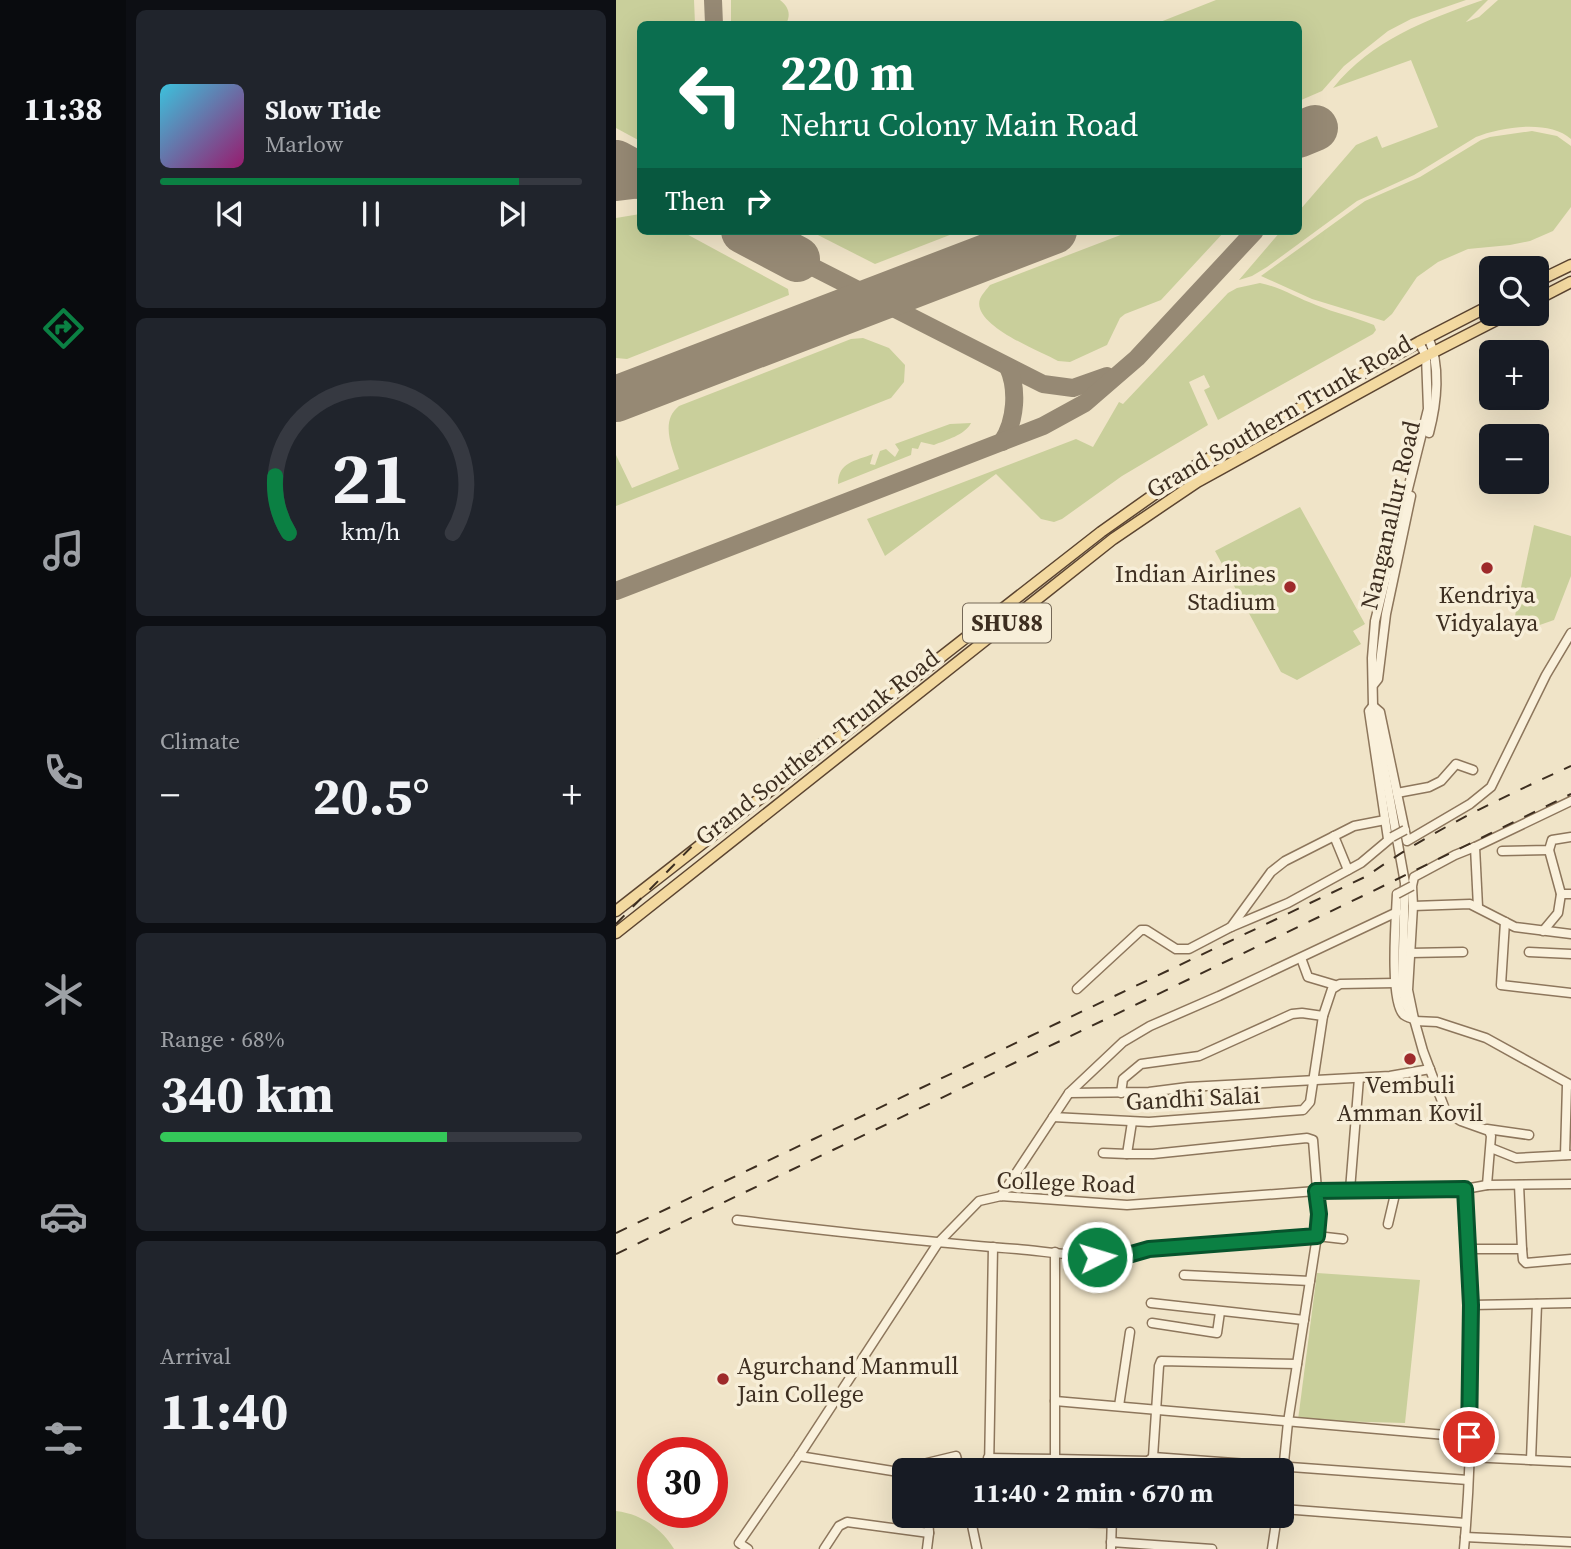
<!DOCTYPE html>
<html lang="en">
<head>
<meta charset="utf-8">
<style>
	:root { --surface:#171b24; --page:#20242c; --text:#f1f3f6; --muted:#9ea1a6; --line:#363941; --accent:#0b8043 }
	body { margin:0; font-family:"Source Serif 4",serif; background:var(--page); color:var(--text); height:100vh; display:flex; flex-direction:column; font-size:26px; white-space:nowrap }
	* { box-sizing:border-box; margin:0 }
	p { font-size:23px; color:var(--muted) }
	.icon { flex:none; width:38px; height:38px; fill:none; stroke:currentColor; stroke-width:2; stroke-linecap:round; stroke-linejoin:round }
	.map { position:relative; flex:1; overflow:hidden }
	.sheet { display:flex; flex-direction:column; gap:10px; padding:10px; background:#0d0f14; width:490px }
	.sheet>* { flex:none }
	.guide { position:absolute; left:21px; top:21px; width:665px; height:214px; border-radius:10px; box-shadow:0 7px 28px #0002; background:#0b6e4f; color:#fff; overflow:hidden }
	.buttons { position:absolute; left:863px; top:256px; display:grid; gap:14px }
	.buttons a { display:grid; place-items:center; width:70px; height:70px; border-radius:10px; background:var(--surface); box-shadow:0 7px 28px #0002; font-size:35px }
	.speed { position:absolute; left:21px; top:1437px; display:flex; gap:14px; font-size:35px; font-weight:700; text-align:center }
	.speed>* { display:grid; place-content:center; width:91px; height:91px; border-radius:50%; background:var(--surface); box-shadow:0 7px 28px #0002; line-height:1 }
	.speed .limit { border:10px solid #d22; background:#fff; color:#111 }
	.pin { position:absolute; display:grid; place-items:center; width:60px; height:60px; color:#fff; margin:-30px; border:4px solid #fff; border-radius:50%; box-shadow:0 2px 7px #0007 }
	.me { position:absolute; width:77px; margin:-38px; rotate:85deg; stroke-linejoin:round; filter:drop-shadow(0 0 5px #0008) }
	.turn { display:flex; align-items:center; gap:24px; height:147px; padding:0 28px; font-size:32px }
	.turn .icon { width:91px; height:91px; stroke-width:2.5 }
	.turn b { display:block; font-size:49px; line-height:60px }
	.then { display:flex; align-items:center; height:66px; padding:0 28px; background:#0003; gap:14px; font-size:26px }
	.big { font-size:52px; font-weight:700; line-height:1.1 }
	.sheet .tile { flex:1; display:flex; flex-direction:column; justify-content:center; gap:10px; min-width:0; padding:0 24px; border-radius:10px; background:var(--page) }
	.sheet .dial { align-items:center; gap:0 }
	.dial svg { height:182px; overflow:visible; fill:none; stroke:var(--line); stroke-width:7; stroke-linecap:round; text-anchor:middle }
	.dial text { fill:var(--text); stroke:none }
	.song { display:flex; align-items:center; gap:21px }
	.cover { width:84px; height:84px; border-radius:10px; background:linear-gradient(135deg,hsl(190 70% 55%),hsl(320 70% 35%)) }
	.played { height:7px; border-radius:4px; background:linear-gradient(90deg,var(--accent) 85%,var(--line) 85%) }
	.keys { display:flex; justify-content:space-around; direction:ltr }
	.heat { display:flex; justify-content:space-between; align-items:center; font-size:38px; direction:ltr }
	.charge { height:10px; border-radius:5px; background:linear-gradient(90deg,#34c759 68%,var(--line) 0) }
	.trip { position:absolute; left:276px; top:1458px; width:402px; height:70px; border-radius:10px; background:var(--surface); box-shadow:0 7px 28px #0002; font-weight:700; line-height:70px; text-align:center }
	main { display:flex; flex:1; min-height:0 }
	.tab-bar { display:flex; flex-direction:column; width:126px; justify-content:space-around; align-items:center; background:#090b0e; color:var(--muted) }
	.tab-bar .icon { width:49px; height:49px }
	.tab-bar .on { color:var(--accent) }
	.tab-bar b { font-size:32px; color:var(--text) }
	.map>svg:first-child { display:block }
	.green { fill:#c9cf9b }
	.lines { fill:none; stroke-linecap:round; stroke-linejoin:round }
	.taxiway { stroke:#968974; stroke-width:18 }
	.runway { stroke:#968974; stroke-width:46 }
	.minor-casing { stroke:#8d765c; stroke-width:11 }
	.major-casing { stroke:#5b4430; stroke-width:13 }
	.minor { stroke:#faf1dc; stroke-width:8 }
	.major { stroke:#f3d9a0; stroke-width:10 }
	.rail { stroke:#3d2e20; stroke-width:2; stroke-dasharray:12 12; stroke-linecap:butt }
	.minor-bridge-casing { stroke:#8d765c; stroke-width:11; stroke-linecap:butt }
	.minor-bridge { stroke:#faf1dc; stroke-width:8 }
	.route-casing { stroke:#07532c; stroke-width:18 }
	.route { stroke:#0b8043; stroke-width:12 }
	.poi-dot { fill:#9e2a2b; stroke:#f7eed8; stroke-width:2.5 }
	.labels { text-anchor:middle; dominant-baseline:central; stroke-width:7; stroke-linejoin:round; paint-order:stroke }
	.shield { fill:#f7eed8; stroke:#756857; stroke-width:2 }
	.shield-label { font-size:23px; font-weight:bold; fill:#3d2e20 }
	.street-label { font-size:24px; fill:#3d2e20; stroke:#f7eed8 }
	.poi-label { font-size:24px; fill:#3d2e20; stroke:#f7eed8 }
</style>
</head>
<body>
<main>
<nav class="tab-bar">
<b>11:38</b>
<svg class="icon on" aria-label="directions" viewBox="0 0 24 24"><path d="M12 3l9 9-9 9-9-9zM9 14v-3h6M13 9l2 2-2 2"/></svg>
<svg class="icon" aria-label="music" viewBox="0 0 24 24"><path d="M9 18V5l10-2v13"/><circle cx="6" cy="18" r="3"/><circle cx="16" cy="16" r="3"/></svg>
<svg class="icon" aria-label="phone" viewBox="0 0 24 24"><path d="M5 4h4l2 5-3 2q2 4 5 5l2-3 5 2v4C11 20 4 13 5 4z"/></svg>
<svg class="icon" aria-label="climate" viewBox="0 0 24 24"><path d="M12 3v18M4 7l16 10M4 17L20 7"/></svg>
<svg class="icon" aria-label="car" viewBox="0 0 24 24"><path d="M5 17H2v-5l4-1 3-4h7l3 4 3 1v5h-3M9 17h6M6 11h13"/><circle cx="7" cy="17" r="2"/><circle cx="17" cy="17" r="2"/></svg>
<svg class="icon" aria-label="filters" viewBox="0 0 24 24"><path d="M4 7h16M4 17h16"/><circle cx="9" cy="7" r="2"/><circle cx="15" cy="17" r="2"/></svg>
</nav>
<section class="sheet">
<div class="tile">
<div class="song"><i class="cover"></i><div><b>Slow Tide</b><p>Marlow</p></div></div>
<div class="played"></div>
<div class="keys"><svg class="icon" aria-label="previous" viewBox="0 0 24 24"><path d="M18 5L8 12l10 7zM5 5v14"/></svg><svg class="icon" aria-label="pause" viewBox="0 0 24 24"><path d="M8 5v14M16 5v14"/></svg><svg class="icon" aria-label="next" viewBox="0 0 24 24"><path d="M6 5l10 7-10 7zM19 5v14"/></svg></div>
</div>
<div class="tile dial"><svg viewBox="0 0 100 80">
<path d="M14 69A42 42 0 1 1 86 69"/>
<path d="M14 69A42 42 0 0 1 8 44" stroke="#0b8043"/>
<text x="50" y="56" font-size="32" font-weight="700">21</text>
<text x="50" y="72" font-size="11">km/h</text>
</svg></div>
<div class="tile"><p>Climate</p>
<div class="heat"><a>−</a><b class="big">20.5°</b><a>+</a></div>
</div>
<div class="tile"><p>Range · 68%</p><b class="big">340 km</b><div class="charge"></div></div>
<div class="tile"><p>Arrival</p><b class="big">11:40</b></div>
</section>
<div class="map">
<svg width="955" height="1549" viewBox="0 0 955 1549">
	<rect width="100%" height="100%" fill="#f0e4c8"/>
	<g class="green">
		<path d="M0 0H78L79 24H24V141L0 128Z"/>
		<path d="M115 0H164C173 7 175 15 170 24H115Z"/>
		<path d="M600 0H850L795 19 772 31 728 66 706 91 683 101 682 24H539Z"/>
		<path d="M867 0H872L850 22 863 17 882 0H955V139C933 119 885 127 860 137L798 175 741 201 651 267 636 276 623 280 665 231H682L683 211 740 145 761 136 766 148 822 127 795 60 717 88C756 40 810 20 867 0Z"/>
		<path d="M916 131 941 136 955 146V207L937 231 914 241 894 245 852 249 822 262 801 277 776 314 768 321 696 299 645 276 749 201 804 177 865 140 874 137Z"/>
		<path d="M24 214V231H65L172 289 173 295 11 359 0 358V218Z"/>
		<path d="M194 231H344L259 264Z"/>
		<path d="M515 231H609L545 300 509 314 504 318 491 345 454 362 442 361C424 351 355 325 364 299 366 294 371 289 374 285Z"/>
		<path d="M644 283C664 287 681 298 700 305 719 313 739 317 758 325L760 330 757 334 602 420 588 390 594 387 588 375 573 382 592 425 506 476 446 519 438 522 425 519 380 474 269 556 251 519 460 439 477 447 503 402 507 404 612 293 621 288Z"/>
		<path d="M247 338 273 348 289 365 288 382 275 398 0 506V455L16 488 63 469C57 449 43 422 63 406L235 339Z"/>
		<path d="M355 423C349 435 330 440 318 445L305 442 302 449 296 448 295 455 222 484C222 462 239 461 257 454L254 464 259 465 264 451 270 449 279 457 283 450 279 444 334 424Z"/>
		<path d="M684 507 749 624 737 631 745 644 681 680 665 672 599 551Z"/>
		<path d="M918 525 955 536V576L938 620 895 635Z"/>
		<path d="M701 1273 804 1280 789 1423 682 1420Z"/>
		<path d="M0 1511C25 1514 45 1528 58 1549H0Z"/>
	</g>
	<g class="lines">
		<g class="taxiway">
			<path d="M97 0 98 24"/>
			<path d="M0 192 24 189"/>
			<path d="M181 259 427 384 457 388 491 376"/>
			<path d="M0 387 24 390"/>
			<path d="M386 442C400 421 402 389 392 367"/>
			<path d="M0 591 427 426 469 403 521 358 639 231"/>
		</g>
		<g class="runway">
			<path d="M682 135 699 128"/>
			<path d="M0 163 24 176"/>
			<path d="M128 231 181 259"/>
			<path d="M0 399 438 231"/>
		</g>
		<g class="minor-casing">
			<g id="minor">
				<path d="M812 337C825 365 821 403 813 433"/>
				<path d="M803 342 810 356 812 409 759 621 756 658 757 706 789 883 786 984 789 1003 798 1019 807 1051 830 1112 845 1121 873 1131 875 1136 871 1185"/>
				<path d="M758 684 762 679 770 614 795 496"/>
				<path d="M781 793 813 787 825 781 840 764 857 770"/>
				<path d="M718 836 732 870"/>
				<path d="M772 839 753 711 757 706 764 712 791 841 854 804 875 787 930 675 955 633"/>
				<path d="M859 847 862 907"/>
				<path d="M933 850 945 894"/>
				<path d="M886 851 933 850 936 840 955 837"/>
				<path d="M781 894C780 915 773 1004 788 1015 788 1016 797 1019 798 1019L792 990 797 906 796 886 798 877 839 855 859 847 955 801"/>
				<path d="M797 906 854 904 899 927 955 934"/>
				<path d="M889 922 885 985 955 993"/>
				<path d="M615 927 672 903 745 863 776 837"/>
				<path d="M927 931 942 913 945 894H955"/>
				<path d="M913 952 955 954"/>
				<path d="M794 953 847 952"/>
				<path d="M685 958 692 977 719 985"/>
				<path d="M461 989 525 930H530L560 949H573L615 927 655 872 669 861 738 826 769 820"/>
				<path d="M799 1021 821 1022 870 1038 955 1085"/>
				<path d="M453 1093 533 1092 572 1087 774 1076 814 1069"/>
				<path d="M505 1093 507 1079 525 1064 583 1056 676 1014 686 1013 707 1016"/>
				<path d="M437 1117 533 1122 687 1110 694 1102 707 1016 716 989 724 984 779 983"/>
				<path d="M516 1122 511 1154H537L691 1138 697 1140 703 1215 701 1236 672 1422 667 1472"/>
				<path d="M871 1129 913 1135"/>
				<path d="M875 1148 900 1158 955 1155"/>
				<path d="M487 1153 511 1154"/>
				<path d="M949 1155 951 1085"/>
				<path d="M903 1185 906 1249"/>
				<path d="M734 1190 743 1078"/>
				<path d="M385 1196 453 1093 507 1042 534 1026 603 996 781 912"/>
				<path d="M121 1220C214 1231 308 1242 401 1249 446 1253 489 1262 533 1249L701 1236 727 1239"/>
				<path d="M772 1224 780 1190"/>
				<path d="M852 1249H906L907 1260 910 1263 955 1259"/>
				<path d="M568 1275 694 1281"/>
				<path d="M535 1303 688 1320"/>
				<path d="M855 1305 955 1303"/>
				<path d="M536 1323 601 1333 604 1312"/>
				<path d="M439 1401 853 1437"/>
				<path d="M503 1406 514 1332"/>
				<path d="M183 1456 289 1473"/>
				<path d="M537 1457 852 1480"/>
				<path d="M853 1457 955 1462"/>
				<path d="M372 1458 439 1459V1252"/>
				<path d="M439 1459 532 1461"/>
				<path d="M915 1460 921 1304"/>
				<path d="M311 1470V1463L340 1456 344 1470"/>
				<path d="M373 1470 377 1247"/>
				<path d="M531 1470 532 1461 537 1457 543 1366 545 1361 681 1364"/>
				<path d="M667 1509 849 1523"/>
				<path d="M354 1516 361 1549"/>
				<path d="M445 1522 496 1523"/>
				<path d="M849 1537 955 1542"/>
				<path d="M495 1542 596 1549"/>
				<path d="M132 1549 123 1543 183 1456 322 1243 363 1201 385 1196 511 1205 700 1191 849 1189 871 1185 955 1184"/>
				<path d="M208 1549 223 1526 231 1522 313 1533"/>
				<path d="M311 1549 313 1533 312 1516"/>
				<path d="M495 1549 496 1516"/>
				<path d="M656 1549 661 1516"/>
				<path d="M848 1549C859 1430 855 1309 849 1189"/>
			</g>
		</g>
		<g class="major-casing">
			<g id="major">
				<path d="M920 282 955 265"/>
				<path d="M920 300 955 282"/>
				<path d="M0 911 485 532 574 469 803 342 875 305"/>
				<path d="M0 933 497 539 581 482 810 356 894 313"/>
			</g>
		</g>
		<use href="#minor" class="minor"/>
		<use href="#major" class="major"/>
		<g class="rail">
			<path d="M0 924 93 829 207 736"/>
			<path d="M0 1233 751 876C814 831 885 798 955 766"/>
			<path d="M0 1254 757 891 955 794"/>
		</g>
		<g class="minor-bridge-casing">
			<g id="minor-bridge">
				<path d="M776 837 789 830"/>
				<path d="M781 894 796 886"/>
			</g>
		</g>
		<use href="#minor-bridge" class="minor-bridge"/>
	</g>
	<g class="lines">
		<g class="route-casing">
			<path id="route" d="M481 1257 512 1255 533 1249 701 1236 703 1214 700 1191 849 1189 855 1305 853 1437"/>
		</g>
		<use href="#route" class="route"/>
	</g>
	<g class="poi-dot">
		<circle cx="871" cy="568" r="7"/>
		<circle cx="674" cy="587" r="7"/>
		<circle cx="794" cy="1059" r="7"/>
		<circle cx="107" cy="1379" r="7"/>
	</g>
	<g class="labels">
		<rect class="shield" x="347" y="603.5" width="88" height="39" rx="5"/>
		<g class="shield-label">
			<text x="391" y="623">SHU88</text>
		</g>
		<g class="street-label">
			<text transform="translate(663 416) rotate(-30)">Grand Southern Trunk Road</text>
			<text transform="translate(774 515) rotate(-77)">Nanganallur Road</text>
			<text transform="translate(201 747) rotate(-38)">Grand Southern Trunk Road</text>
			<text transform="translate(577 1098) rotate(-3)">Gandhi Salai</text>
			<text transform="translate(450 1182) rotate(2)">College Road</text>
		</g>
		<g class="poi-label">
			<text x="660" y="573" text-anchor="end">Indian Airlines<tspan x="660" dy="28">Stadium</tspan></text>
			<text x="871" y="594">Kendriya<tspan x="871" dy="28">Vidyalaya</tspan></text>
			<text x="794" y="1084">Vembuli<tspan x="794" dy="28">Amman Kovil</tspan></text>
			<text x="121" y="1365" text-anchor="start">Agurchand Manmull<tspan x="121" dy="28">Jain College</tspan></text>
		</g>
	</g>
</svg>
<div class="buttons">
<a><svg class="icon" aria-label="search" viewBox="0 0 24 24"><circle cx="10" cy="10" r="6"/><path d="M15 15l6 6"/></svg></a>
<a>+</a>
<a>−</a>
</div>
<div class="speed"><div class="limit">30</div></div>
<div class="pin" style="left:853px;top:1437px;background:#d93025"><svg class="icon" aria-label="arrive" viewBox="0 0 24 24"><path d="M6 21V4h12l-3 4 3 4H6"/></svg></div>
<svg class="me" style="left:481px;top:1257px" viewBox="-20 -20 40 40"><circle r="17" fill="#0b8043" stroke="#fff" stroke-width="3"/><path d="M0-11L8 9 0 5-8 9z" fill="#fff"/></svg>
<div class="trip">11:40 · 2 min · 670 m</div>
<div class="guide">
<div class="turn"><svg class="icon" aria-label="left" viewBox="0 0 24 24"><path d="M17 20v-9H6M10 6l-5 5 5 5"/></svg><div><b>220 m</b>Nehru Colony Main Road</div></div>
<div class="then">Then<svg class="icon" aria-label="right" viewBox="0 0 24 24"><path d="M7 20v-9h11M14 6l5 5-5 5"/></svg></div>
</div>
</div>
</main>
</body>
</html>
